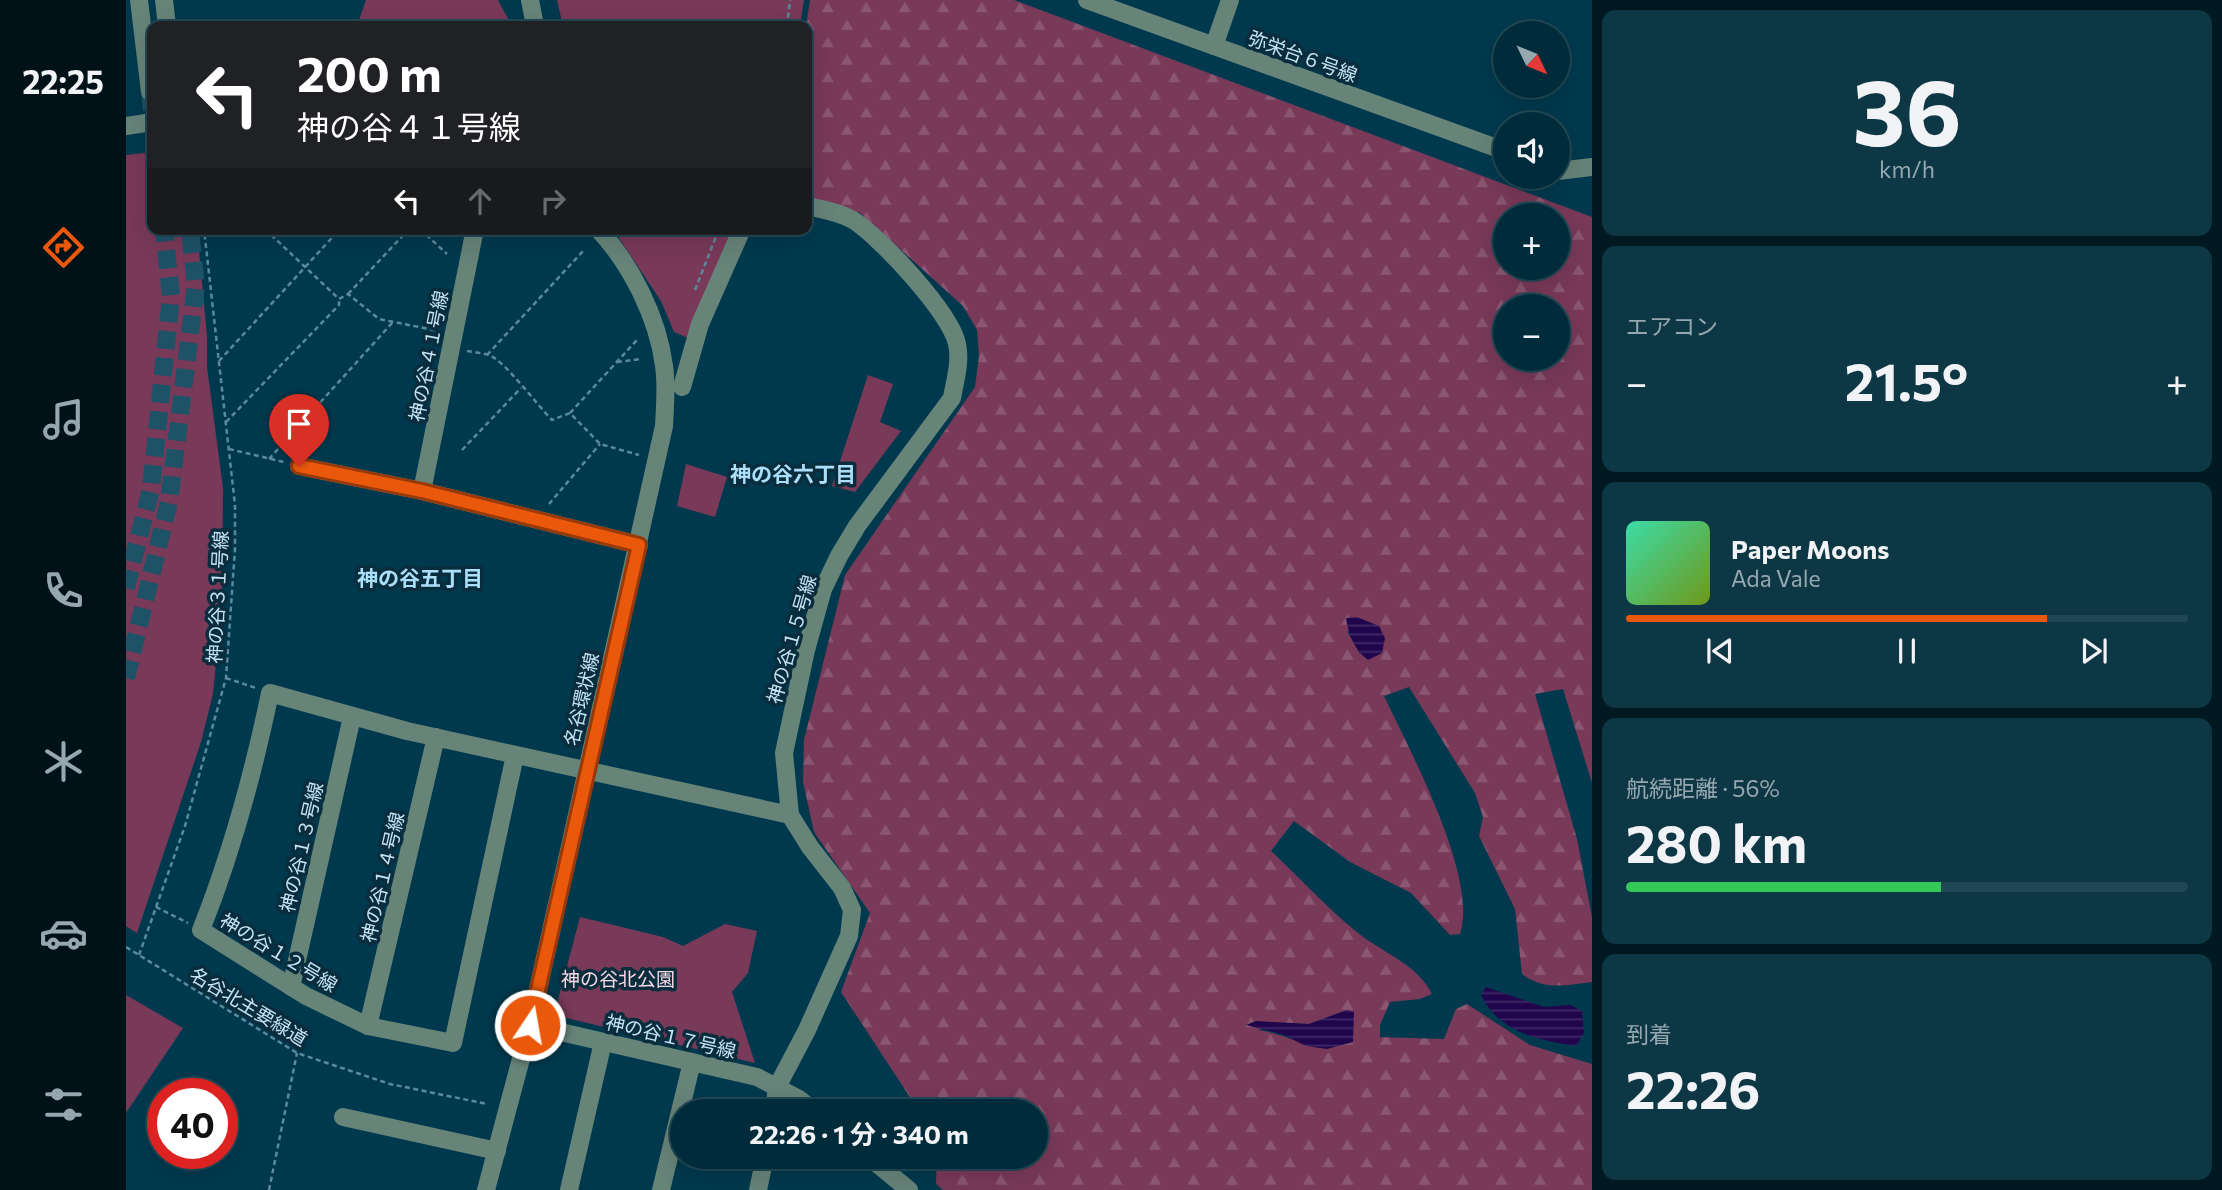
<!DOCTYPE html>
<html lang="ja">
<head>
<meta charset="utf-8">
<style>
	:root { --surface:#002b3a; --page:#0e3745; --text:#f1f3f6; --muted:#95a7af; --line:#224754; --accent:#ea580c }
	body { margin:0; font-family:Commissioner,"Noto Sans JP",sans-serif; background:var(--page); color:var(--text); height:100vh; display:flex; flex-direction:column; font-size:26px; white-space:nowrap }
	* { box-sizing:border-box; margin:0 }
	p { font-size:23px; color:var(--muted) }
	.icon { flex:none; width:38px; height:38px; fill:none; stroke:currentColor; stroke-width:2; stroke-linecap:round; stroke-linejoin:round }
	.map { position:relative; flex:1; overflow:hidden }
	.side { display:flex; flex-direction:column; gap:10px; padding:10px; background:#001820; width:630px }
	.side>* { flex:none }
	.banner { position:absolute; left:21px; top:21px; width:665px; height:214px; border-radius:14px; box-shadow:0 7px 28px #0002,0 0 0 2px var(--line); background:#202124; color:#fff; overflow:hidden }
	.needle { width:46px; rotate:133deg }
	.tools { position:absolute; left:1367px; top:21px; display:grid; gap:14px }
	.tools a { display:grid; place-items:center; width:77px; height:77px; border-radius:50%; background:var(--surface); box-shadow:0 7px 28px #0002,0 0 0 2px var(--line); font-size:35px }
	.speed { position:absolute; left:21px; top:1078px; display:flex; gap:14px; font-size:35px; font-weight:700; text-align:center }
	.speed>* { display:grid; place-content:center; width:91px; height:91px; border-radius:50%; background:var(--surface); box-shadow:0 7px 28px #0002,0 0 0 2px var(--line); line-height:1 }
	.speed .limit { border:10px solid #d22; background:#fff; color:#111 }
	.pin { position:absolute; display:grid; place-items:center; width:60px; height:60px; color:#fff; margin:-72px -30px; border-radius:50% 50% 50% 0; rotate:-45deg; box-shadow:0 0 7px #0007 }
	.pin .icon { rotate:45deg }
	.me { position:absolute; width:77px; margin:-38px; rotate:12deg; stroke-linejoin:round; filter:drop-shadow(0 0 5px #0008) }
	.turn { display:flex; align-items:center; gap:24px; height:147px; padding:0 35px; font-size:32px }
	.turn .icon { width:91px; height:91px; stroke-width:2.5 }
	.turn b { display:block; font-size:49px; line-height:60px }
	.lanes { display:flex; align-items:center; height:66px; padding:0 35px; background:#0003; justify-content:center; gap:35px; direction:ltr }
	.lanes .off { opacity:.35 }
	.big { font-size:52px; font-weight:700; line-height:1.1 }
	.side .card { flex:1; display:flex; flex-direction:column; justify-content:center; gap:10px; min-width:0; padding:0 24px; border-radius:14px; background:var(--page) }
	.side .dial { align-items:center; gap:0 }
	.dial b { font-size:91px; line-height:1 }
	.song { display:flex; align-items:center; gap:21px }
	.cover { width:84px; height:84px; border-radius:10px; background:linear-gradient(135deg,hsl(160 70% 55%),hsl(80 70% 35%)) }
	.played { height:7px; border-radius:4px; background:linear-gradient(90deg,var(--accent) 75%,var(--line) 75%) }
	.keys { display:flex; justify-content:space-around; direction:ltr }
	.heat { display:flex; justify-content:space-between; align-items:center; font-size:38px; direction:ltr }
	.charge { height:10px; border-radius:5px; background:linear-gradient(90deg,#34c759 56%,var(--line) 0) }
	.trip { position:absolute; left:544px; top:1099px; width:378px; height:70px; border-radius:35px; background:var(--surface); box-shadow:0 7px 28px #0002,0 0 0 2px var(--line); font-weight:700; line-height:70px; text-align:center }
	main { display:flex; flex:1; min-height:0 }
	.tabs { display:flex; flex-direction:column; width:126px; justify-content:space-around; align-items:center; background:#001117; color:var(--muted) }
	.tabs .icon { width:49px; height:49px }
	.tabs .selected { color:var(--accent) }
	.tabs b { font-size:32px; color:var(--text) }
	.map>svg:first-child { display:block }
	.forest { fill:url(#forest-firs); fill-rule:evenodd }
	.green { fill:#793959 }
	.water { fill:url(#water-rules) }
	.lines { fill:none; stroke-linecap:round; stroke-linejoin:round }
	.minor-tunnel { stroke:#1d5267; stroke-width:18; stroke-dasharray:18 9; stroke-linecap:butt }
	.path { stroke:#5c899c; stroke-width:2.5; stroke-dasharray:5 3.5; stroke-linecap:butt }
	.minor { stroke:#678479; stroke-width:18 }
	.route-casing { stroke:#983908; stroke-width:18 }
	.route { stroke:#ea580c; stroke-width:12 }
	.labels { text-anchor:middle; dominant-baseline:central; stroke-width:7; stroke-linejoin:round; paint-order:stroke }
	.street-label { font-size:19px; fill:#c4e3f4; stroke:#092d3d }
	.park-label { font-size:19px; fill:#f6d9e5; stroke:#092d3d }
	.neighbourhood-label { font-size:21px; font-weight:bold; fill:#aadef9; stroke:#092d3d }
</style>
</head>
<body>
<main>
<nav class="tabs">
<b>22:25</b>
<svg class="icon selected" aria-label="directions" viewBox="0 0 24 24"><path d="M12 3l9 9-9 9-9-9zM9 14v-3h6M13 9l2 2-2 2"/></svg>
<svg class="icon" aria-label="music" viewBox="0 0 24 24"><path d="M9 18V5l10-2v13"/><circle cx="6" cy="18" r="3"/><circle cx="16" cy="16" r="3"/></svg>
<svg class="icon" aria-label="phone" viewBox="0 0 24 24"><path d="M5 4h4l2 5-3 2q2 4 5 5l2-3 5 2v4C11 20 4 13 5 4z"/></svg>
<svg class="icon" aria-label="climate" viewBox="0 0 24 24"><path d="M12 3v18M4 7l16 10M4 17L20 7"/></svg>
<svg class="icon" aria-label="car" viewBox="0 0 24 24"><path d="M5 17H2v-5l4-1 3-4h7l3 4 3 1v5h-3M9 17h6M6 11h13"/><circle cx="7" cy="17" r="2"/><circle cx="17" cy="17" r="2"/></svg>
<svg class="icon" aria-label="filters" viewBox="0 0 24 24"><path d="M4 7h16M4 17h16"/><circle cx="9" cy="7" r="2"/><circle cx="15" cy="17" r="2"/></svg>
</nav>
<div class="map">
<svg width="1466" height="1190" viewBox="0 0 1466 1190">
	<defs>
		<pattern id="forest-firs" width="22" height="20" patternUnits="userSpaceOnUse" patternTransform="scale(1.75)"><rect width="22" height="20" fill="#793959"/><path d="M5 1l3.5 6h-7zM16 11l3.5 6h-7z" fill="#8a5671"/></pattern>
		<pattern id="water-rules" width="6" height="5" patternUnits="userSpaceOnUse" patternTransform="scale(1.75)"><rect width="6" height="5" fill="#20054c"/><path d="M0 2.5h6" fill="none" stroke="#3f2966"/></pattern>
	</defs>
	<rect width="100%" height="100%" fill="#00394e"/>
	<path class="forest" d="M684 0H888L1466 217V783L1437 689 1409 694 1451 839 1466 917V982C1441 985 1418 991 1396 974L1389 909 1353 836 1357 817 1349 793 1283 687 1258 696C1283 749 1353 878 1334 934L1324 935 1285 893 1224 862 1168 821 1145 851C1174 878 1201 908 1232 933 1257 953 1291 964 1306 994L1294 999 1264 1002 1254 1025V1037L1318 1039 1330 1009 1341 1004 1404 1045 1466 1064V1190H817L810 1184 811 1157H910V1111H793L715 992 744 913 688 832 677 782 678 740 719 575 849 387 853 356 851 330 837 306 734 213 681 199 680 26ZM1379 215H1432V268H1379ZM1379 306H1432V359H1379ZM1221 631 1259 638 1234 654ZM1221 1010 1226 1042C1179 1054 1175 1037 1132 1030L1158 1023 1183 1024Z"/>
	<g class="green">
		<path d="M240 0H372L386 26H231Z"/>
		<path d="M431 0H678L674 26H437Z"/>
		<path d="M26 152V229H71L81 336V367L97 488 96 603 87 694 75 742 11 933 0 926V155Z"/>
		<path d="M487 229H613L564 339 548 332 535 301Z"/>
		<path d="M742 375 767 384 754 422 775 431 729 492 706 486Z"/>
		<path d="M560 464 601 477 589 517 551 506Z"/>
		<path d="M454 917 537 937 557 946 599 924 631 931 622 973 606 992 629 1063 428 1015Z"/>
		<path d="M0 995 57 1028 0 1113Z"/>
	</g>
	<g class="water">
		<path d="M1231 617 1253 626 1259 638 1256 653 1242 660C1229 651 1222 633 1220 618Z"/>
		<path d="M1360 987 1418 1007 1444 1005 1456 1011 1458 1033 1450 1046C1412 1040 1373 1032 1355 995Z"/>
		<path d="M1221 1010 1228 1012 1227 1042 1201 1049 1180 1046 1158 1035 1120 1025 1130 1021 1183 1024Z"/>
	</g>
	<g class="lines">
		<g class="minor-tunnel">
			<path d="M24 92 26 111"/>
			<path d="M0 588 25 489 45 297 38 229"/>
			<path d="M0 678 43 502 70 285 64 229"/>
		</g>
		<g class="path">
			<path d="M661 26 664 0"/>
			<path d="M143 229 141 231 213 299 222 294 253 319 313 331"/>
			<path d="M294 229 321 254"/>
			<path d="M569 290 593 229"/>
			<path d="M222 294 283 229"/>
			<path d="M341 351C348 352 356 353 363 355 379 361 411 405 426 420L444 413 474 444 513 455"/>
			<path d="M361 355 459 249"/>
			<path d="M93 361 214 229"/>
			<path d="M491 362 515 359"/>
			<path d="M444 413 511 340"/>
			<path d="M100 422 213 305V299"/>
			<path d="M103 449 158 462"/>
			<path d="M336 450 395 388"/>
			<path d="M143 459 267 322"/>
			<path d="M423 504 474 444"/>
			<path d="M100 678 130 688"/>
			<path d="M30 907 62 923"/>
			<path d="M0 947 171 1053 264 1084 361 1104"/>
			<path d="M13 955 59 826 100 678 109 549V505L78 229"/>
			<path d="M143 1190 171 1053"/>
		</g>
		<g class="minor">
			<path d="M13 0 24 92"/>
			<path d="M38 0 41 26"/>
			<path d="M404 0 409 26"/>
			<path d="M961 0 1379 151"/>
			<path d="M1088 46 1104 0"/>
			<path d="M0 126 26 122"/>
			<path d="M1432 171 1466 167"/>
			<path d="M349 229 296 491 513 545"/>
			<path d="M556 387 574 324 616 229"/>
			<path d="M173 466 296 491"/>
			<path d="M389 755 327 1043 242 1026 180 996 75 930C106 852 127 775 144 693L281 731 664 815"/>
			<path d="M165 987 226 717"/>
			<path d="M404 1025 631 1077 673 1099 688 1111"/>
			<path d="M242 1026 310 737"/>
			<path d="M648 1111 651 1087 681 1030 723 936 726 910 716 888 684 847 664 815 658 753 680 650 697 589 713 556 731 526 826 398C829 381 835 361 831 344 825 313 754 237 727 220 713 212 696 209 681 206"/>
			<path d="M217 1117 371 1151"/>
			<path d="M743 1157 783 1190"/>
			<path d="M360 1190 404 1025 538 426C539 406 541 385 538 366 532 318 505 264 472 229"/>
			<path d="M443 1190 477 1042"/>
			<path d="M535 1190 566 1062"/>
			<path d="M632 1190 639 1157"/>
		</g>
	</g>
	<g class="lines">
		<g class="route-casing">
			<path id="route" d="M173 466 296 491 513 545 404 1025"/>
		</g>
		<use href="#route" class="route"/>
	</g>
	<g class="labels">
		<g class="street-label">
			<text transform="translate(1177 56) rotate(20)">弥栄台６号線</text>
			<text transform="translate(302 356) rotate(-79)">神の谷４１号線</text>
			<text transform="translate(91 597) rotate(-87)">神の谷３１号線</text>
			<text transform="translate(665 639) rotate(-74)">神の谷１５号線</text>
			<text transform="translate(455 699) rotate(-77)">名谷環状線</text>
			<text transform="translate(175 847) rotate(-77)">神の谷１３号線</text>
			<text transform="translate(256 877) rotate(-77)">神の谷１４号線</text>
			<text transform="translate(153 952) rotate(31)">神の谷１２号線</text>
			<text transform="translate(123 1006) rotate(31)">名谷北主要緑道</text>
			<text transform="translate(545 1036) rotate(13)">神の谷１７号線</text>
		</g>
		<g class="park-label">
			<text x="492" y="978">神の谷北公園</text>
		</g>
		<g class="neighbourhood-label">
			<text x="667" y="473">神の谷六丁目</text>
			<text x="294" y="577">神の谷五丁目</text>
		</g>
	</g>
</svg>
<div class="tools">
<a><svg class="needle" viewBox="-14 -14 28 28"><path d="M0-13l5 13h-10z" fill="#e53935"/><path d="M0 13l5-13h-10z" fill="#95a7af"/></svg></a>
<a><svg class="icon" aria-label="sound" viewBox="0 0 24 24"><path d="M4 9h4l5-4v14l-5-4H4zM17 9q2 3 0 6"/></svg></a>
<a>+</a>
<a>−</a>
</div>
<div class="speed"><div class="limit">40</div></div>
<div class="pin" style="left:173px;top:466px;background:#d93025"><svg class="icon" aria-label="arrive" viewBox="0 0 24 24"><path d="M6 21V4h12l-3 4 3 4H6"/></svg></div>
<svg class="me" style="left:404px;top:1025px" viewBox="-20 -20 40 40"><circle r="17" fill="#ea580c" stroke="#fff" stroke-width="3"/><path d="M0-11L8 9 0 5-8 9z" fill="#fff"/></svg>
<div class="trip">22:26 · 1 分 · 340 m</div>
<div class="banner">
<div class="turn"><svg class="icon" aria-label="left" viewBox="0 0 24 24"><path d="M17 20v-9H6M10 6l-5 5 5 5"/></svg><div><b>200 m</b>神の谷４１号線</div></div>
<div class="lanes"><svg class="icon" aria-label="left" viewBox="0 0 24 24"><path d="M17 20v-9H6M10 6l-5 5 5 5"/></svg><svg class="icon off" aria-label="ahead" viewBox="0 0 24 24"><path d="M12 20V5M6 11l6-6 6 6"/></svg><svg class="icon off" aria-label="right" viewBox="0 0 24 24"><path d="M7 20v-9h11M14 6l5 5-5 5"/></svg></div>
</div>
</div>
<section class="side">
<div class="card dial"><b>36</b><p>km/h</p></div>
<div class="card"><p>エアコン</p>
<div class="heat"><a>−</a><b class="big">21.5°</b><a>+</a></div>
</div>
<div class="card">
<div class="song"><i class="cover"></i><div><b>Paper Moons</b><p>Ada Vale</p></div></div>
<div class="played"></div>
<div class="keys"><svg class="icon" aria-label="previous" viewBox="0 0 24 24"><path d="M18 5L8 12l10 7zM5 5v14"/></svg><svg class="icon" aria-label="pause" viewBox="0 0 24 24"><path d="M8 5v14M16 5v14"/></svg><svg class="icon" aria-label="next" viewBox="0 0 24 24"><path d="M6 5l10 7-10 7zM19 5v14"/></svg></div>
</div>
<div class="card"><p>航続距離 · 56%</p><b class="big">280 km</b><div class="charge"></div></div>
<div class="card"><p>到着</p><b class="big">22:26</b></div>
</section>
</main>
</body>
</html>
